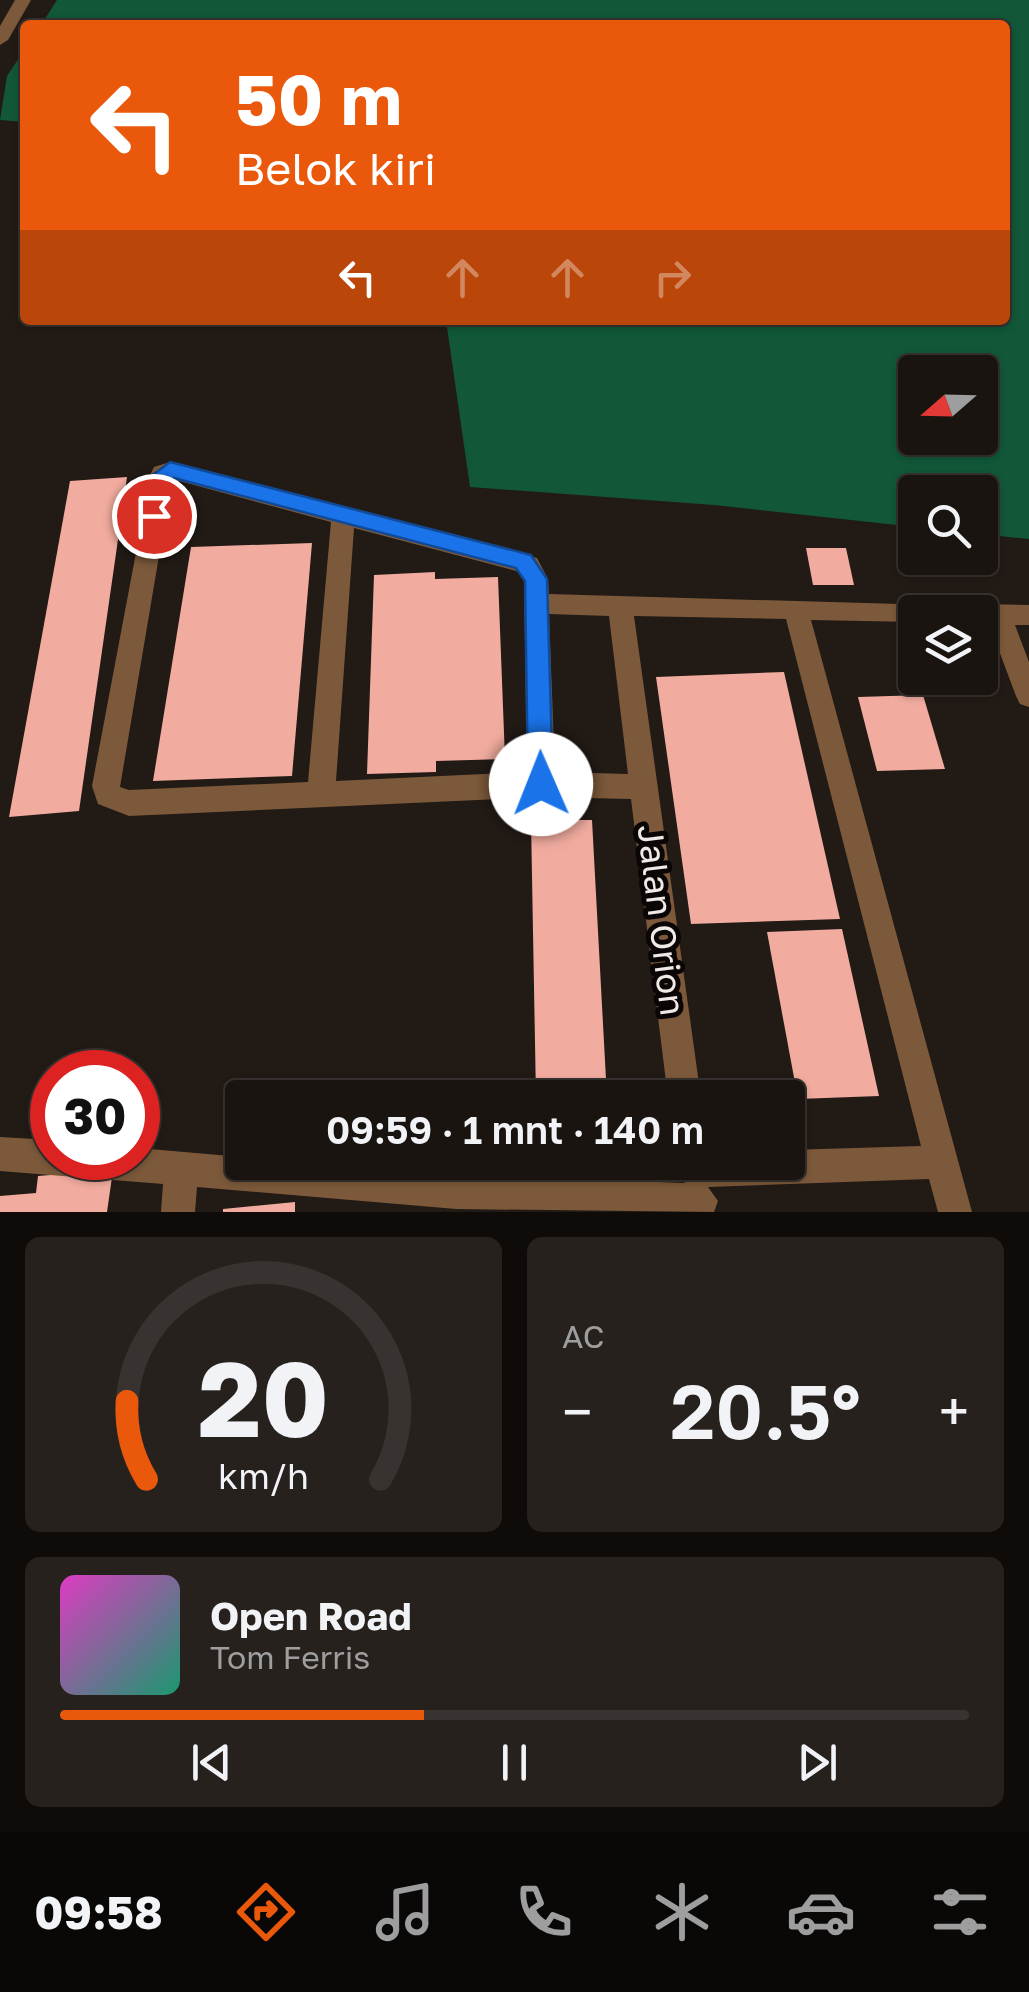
<!DOCTYPE html>
<html lang="id">
<head>
<meta charset="utf-8">
<style>
	:root { --surface:#1a1410; --page:#27211e; --text:#f1f3f6; --muted:#9f9e9f; --line:#383330; --accent:#ea580c }
	body { margin:0; font-family:"Golos Text",sans-serif; background:var(--page); color:var(--text); height:100vh; display:flex; flex-direction:column; font-size:38px; white-space:nowrap }
	* { box-sizing:border-box; margin:0 }
	p { font-size:32px; color:var(--muted) }
	.icon { flex:none; width:55px; height:55px; fill:none; stroke:currentColor; stroke-width:2; stroke-linecap:round; stroke-linejoin:round }
	.map { position:relative; height:1212px; overflow:hidden }
	.drawer { display:flex; flex-direction:column; gap:25px; padding:25px; background:#0e0b09; flex:1 }
	.drawer>* { flex:none }
	.guide { position:absolute; left:20px; top:20px; width:990px; height:305px; border-radius:10px; box-shadow:0 2px 8px #0004,0 0 0 2px var(--line); background:#ea580c; color:#fff; overflow:hidden }
	.needle { width:65px; rotate:250deg }
	.buttons { position:absolute; left:898px; top:355px; display:grid; gap:20px }
	.buttons a { display:grid; place-items:center; width:100px; height:100px; border-radius:10px; background:var(--surface); box-shadow:0 2px 8px #0004,0 0 0 2px var(--line); font-size:50px }
	.speed { position:absolute; left:30px; top:1050px; display:flex; gap:20px; font-size:50px; font-weight:700; text-align:center }
	.speed>* { display:grid; place-content:center; width:130px; height:130px; border-radius:50%; background:var(--surface); box-shadow:0 2px 8px #0004,0 0 0 2px var(--line); line-height:1 }
	.speed .limit { border:15px solid #d22; background:#fff; color:#111 }
	.pin { position:absolute; display:grid; place-items:center; width:85px; height:85px; color:#fff; margin:-42px; border:5px solid #fff; border-radius:50%; box-shadow:0 2px 10px #0007 }
	.me { position:absolute; width:110px; margin:-55px; rotate:359deg; stroke-linejoin:round; filter:drop-shadow(0 0 8px #0008) }
	.turn { display:flex; align-items:center; gap:35px; height:210px; padding:0 50px; font-size:45px }
	.turn .icon { width:130px; height:130px; stroke-width:2.5 }
	.turn b { display:block; font-size:70px; line-height:85px }
	.lanes { display:flex; align-items:center; height:95px; padding:0 50px; background:#0003; justify-content:center; gap:50px; direction:ltr }
	.lanes .off { opacity:.35 }
	.big { font-size:75px; font-weight:600; line-height:1.1 }
	.drawer .card { flex:1; display:flex; flex-direction:column; justify-content:center; gap:15px; min-width:0; padding:0 35px; border-radius:15px; background:var(--page) }
	.drawer .dial { align-items:center; gap:0 }
	.dial svg { height:260px; overflow:visible; fill:none; stroke:var(--line); stroke-width:7; stroke-linecap:round; text-anchor:middle }
	.dial text { fill:var(--text); stroke:none }
	.song { display:flex; align-items:center; gap:30px }
	.cover { width:120px; height:120px; border-radius:15px; background:linear-gradient(135deg,hsl(310 70% 55%),hsl(160 70% 35%)) }
	.played { height:10px; border-radius:5px; background:linear-gradient(90deg,var(--accent) 40%,var(--line) 40%) }
	.keys { display:flex; justify-content:space-around; direction:ltr }
	.heat { display:flex; justify-content:space-between; align-items:center; font-size:55px; direction:ltr }
	.drawer .tiles { flex:1; display:grid; gap:25px; grid-template-columns:1fr 1fr }
	.card:last-child { grid-column:span 2 }
	.trip { position:absolute; left:225px; top:1080px; width:580px; height:100px; border-radius:10px; background:var(--surface); box-shadow:0 2px 8px #0004,0 0 0 2px var(--line); font-weight:600; line-height:100px; text-align:center }
	.dock { display:flex; height:160px; justify-content:space-around; align-items:center; background:#0a0806; color:var(--muted) }
	.dock .icon { width:70px; height:70px }
	.dock .selected { color:var(--accent) }
	.dock b { font-size:45px; color:var(--text) }
	.map>svg:first-child { display:block }
	.forest { fill:#115738; fill-rule:evenodd }
	.building { fill:#f2ac9f }
	.lines { fill:none; stroke-linecap:round; stroke-linejoin:round }
	.minor { fill:#7c593a; fill-rule:evenodd }
	.tertiary { fill:#7c593a; fill-rule:evenodd }
	.route { fill:#1a73e8; stroke:#114b97; stroke-width:2.5 }
	.labels { text-anchor:middle; dominant-baseline:central; stroke-width:10; stroke-linejoin:round; paint-order:stroke }
	.street-label { font-size:35px; fill:#f0eae7; stroke:#090605 }
</style>
</head>
<body>
<div class="map">
<svg width="1029" height="1212" viewBox="0 0 1029 1212">
	<rect width="100%" height="100%" fill="#221a15"/>
	<g class="forest">
		<path d="M57 0H1029V539L980 534V492H915V527L714 505 470 487 446 320H1005V25H41ZM915 372H980V438H915Z"/>
		<path d="M25 49V122L0 120 7 76Z"/>
	</g>
	<g class="building">
		<path d="M127 477 79 811 9 817 70 481Z"/>
		<path d="M312 543 292 776 153 781 191 547Z"/>
		<path d="M806 548H846L854 585H813Z"/>
		<path d="M435 572V579L498 577 505 759 436 761V772L367 774 374 575Z"/>
		<path d="M784 672 840 919 691 924 656 677Z"/>
		<path d="M923 695 945 769 877 771 858 697Z"/>
		<path d="M531 820H592L607 1098H536Z"/>
		<path d="M842 929 879 1096 798 1099 767 932Z"/>
		<rect x="538" y="1162" width="73" height="12"/>
		<path d="M113 1170 107 1212H0V1196L36 1193 38 1176Z"/>
		<path d="M295 1202V1212H223V1209Z"/>
	</g>
	<g class="lines">
		<g class="minor">
			<path d="M170 462 537 558 548 579 549 594 934 605 937 612H915V622L811 620 972 1212H938L929 1179 708 1187 718 1201 714 1212 456 1209 197 1187 195 1212H161L163 1184 0 1171V1137L52 1140V1158H138V1148L242 1157V1162H311L456 1175 685 1183 678 1170 681 1162H788V1150L921 1146 786 619 634 616 701 1098H668L631 799 541 797 129 816 98 804 92 786 151 473 154 467ZM172 479 331 522 308 782 129 790 120 787ZM354 528 520 572 524 579 527 772 336 781ZM549 614 609 616 628 774 555 772Z"/>
			<path d="M980 604 1029 605V625H1015L1029 662V707L1020 704 1016 696 989 624H980V612H968Z"/>
		</g>
		<path class="tertiary" d="M15 0H31L8 40 0 45V26Z"/>
	</g>
	<path class="route" d="M170 462 531 555 547 579 553 784 550 792 541 795 532 792 528 784 525 581 516 568 174 478 161 521H146L143 516 150 477Z"/>
	<g class="labels">
		<g class="street-label">
			<text transform="translate(662 920) rotate(83)">Jalan Orion</text>
		</g>
	</g>
</svg>
<div class="buttons">
<a><svg class="needle" viewBox="-14 -14 28 28"><path d="M0-13l5 13h-10z" fill="#e53935"/><path d="M0 13l5-13h-10z" fill="#9f9e9f"/></svg></a>
<a><svg class="icon" aria-label="search" viewBox="0 0 24 24"><circle cx="10" cy="10" r="6"/><path d="M15 15l6 6"/></svg></a>
<a><svg class="icon" aria-label="layers" viewBox="0 0 24 24"><path d="M12 4l9 5-9 5-9-5zM3 14l9 5 9-5"/></svg></a>
</div>
<div class="speed"><div class="limit">30</div></div>
<div class="pin" style="left:154px;top:516px;background:#d93025"><svg class="icon" aria-label="arrive" viewBox="0 0 24 24"><path d="M6 21V4h12l-3 4 3 4H6"/></svg></div>
<svg class="me" style="left:541px;top:784px" viewBox="-20 -20 40 40"><circle r="19" fill="#fff"/><path d="M0-13L10 11 0 6-10 11z" fill="#1a73e8"/></svg>
<div class="trip">09:59 · 1 mnt · 140 m</div>
<div class="guide">
<div class="turn"><svg class="icon" aria-label="left" viewBox="0 0 24 24"><path d="M17 20v-9H6M10 6l-5 5 5 5"/></svg><div><b>50 m</b>Belok kiri</div></div>
<div class="lanes"><svg class="icon" aria-label="left" viewBox="0 0 24 24"><path d="M17 20v-9H6M10 6l-5 5 5 5"/></svg><svg class="icon off" aria-label="ahead" viewBox="0 0 24 24"><path d="M12 20V5M6 11l6-6 6 6"/></svg><svg class="icon off" aria-label="ahead" viewBox="0 0 24 24"><path d="M12 20V5M6 11l6-6 6 6"/></svg><svg class="icon off" aria-label="right" viewBox="0 0 24 24"><path d="M7 20v-9h11M14 6l5 5-5 5"/></svg></div>
</div>
</div>
<section class="drawer">
<div class="tiles">
<div class="card dial"><svg viewBox="0 0 100 80">
<path d="M14 69A42 42 0 1 1 86 69"/>
<path d="M14 69A42 42 0 0 1 8 45" stroke="#ea580c"/>
<text x="50" y="56" font-size="32" font-weight="700">20</text>
<text x="50" y="72" font-size="11">km/h</text>
</svg></div>
<div class="card"><p>AC</p>
<div class="heat"><a>−</a><b class="big">20.5°</b><a>+</a></div>
</div>
<div class="card">
<div class="song"><i class="cover"></i><div><b>Open Road</b><p>Tom Ferris</p></div></div>
<div class="played"></div>
<div class="keys"><svg class="icon" aria-label="previous" viewBox="0 0 24 24"><path d="M18 5L8 12l10 7zM5 5v14"/></svg><svg class="icon" aria-label="pause" viewBox="0 0 24 24"><path d="M8 5v14M16 5v14"/></svg><svg class="icon" aria-label="next" viewBox="0 0 24 24"><path d="M6 5l10 7-10 7zM19 5v14"/></svg></div>
</div>
</div>
</section>
<nav class="dock">
<b>09:58</b>
<svg class="icon selected" aria-label="directions" viewBox="0 0 24 24"><path d="M12 3l9 9-9 9-9-9zM9 14v-3h6M13 9l2 2-2 2"/></svg>
<svg class="icon" aria-label="music" viewBox="0 0 24 24"><path d="M9 18V5l10-2v13"/><circle cx="6" cy="18" r="3"/><circle cx="16" cy="16" r="3"/></svg>
<svg class="icon" aria-label="phone" viewBox="0 0 24 24"><path d="M5 4h4l2 5-3 2q2 4 5 5l2-3 5 2v4C11 20 4 13 5 4z"/></svg>
<svg class="icon" aria-label="climate" viewBox="0 0 24 24"><path d="M12 3v18M4 7l16 10M4 17L20 7"/></svg>
<svg class="icon" aria-label="car" viewBox="0 0 24 24"><path d="M5 17H2v-5l4-1 3-4h7l3 4 3 1v5h-3M9 17h6M6 11h13"/><circle cx="7" cy="17" r="2"/><circle cx="17" cy="17" r="2"/></svg>
<svg class="icon" aria-label="filters" viewBox="0 0 24 24"><path d="M4 7h16M4 17h16"/><circle cx="9" cy="7" r="2"/><circle cx="15" cy="17" r="2"/></svg>
</nav>
</body>
</html>
